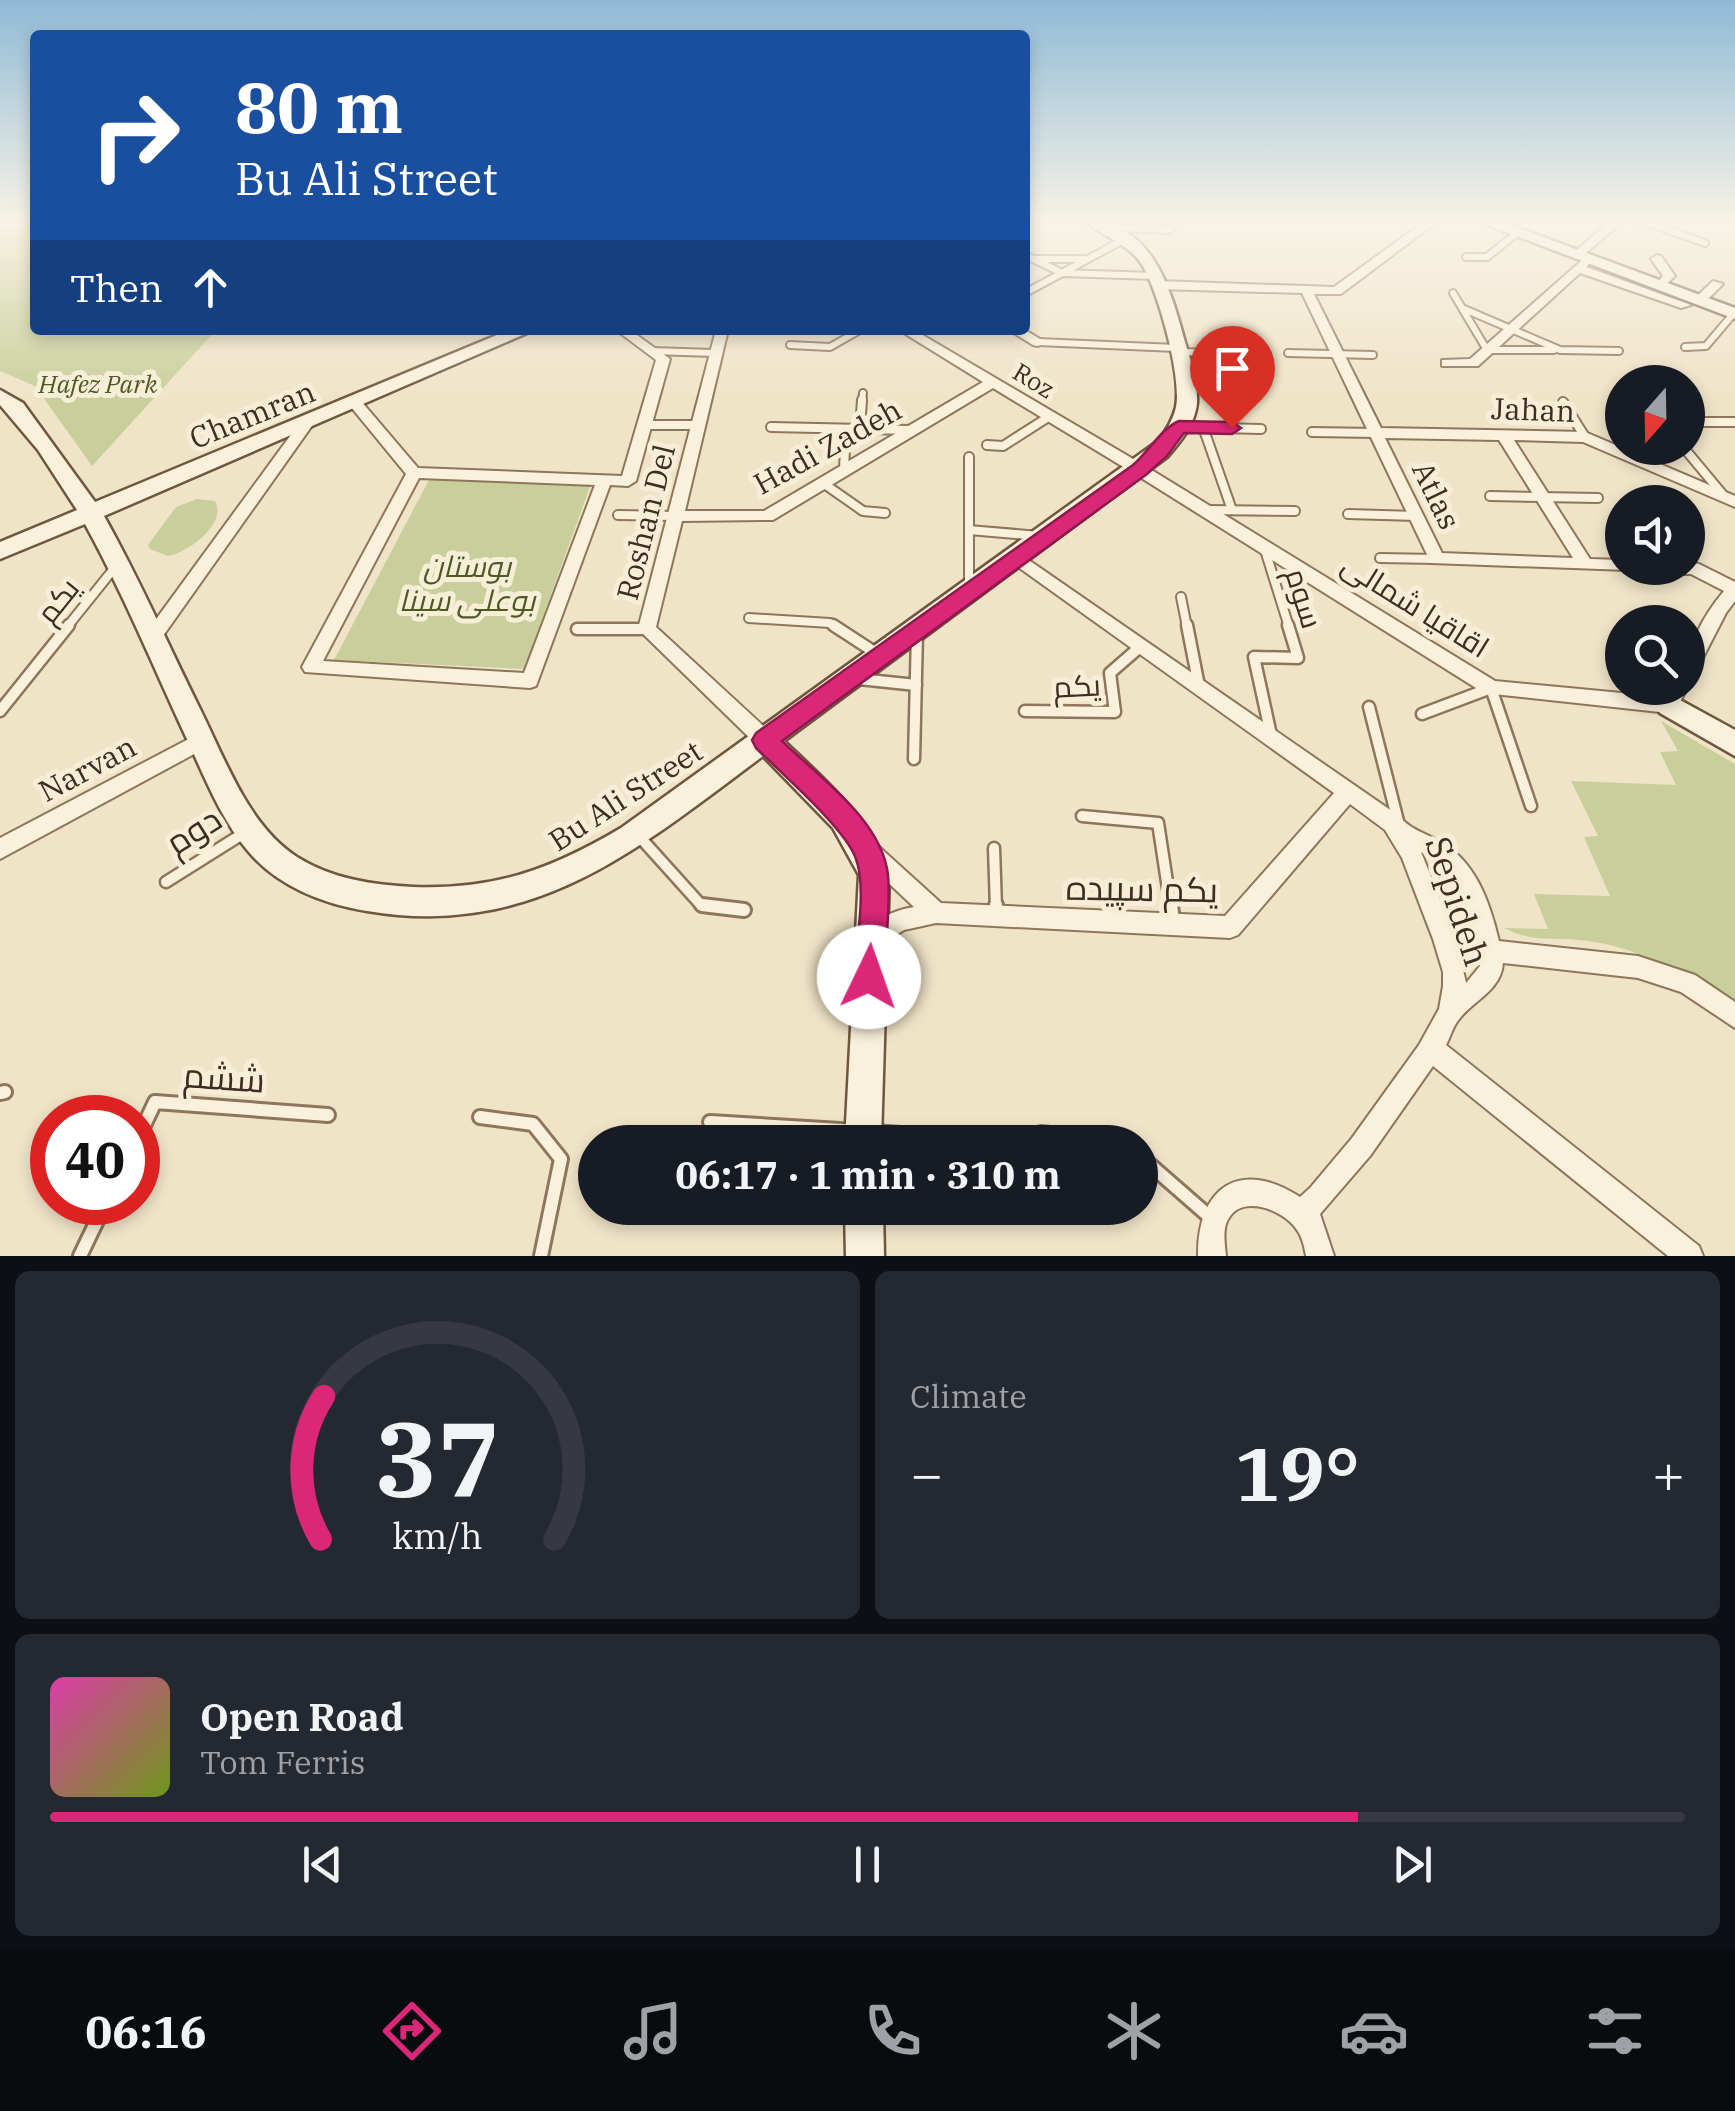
<!DOCTYPE html>
<html lang="en">
<head>
<meta charset="utf-8">
<style>
	:root { --surface:#171b24; --page:#242831; --text:#f1f3f6; --muted:#9ea1a6; --line:#363941; --accent:#db2777 }
	body { margin:0; font-family:"IBM Plex Serif",Cairo,serif; background:var(--page); color:var(--text); height:100vh; display:flex; flex-direction:column; font-size:38px; white-space:nowrap }
	* { box-sizing:border-box; margin:0 }
	p { font-size:32px; color:var(--muted) }
	.icon { flex:none; width:55px; height:55px; fill:none; stroke:currentColor; stroke-width:2; stroke-linecap:round; stroke-linejoin:round }
	.map { position:relative; height:1256px; overflow:hidden }
	.details { display:flex; flex-direction:column; gap:15px; padding:15px; background:#0d0f14; flex:1 }
	.details>* { flex:none }
	.guide { position:absolute; left:30px; top:30px; width:1000px; height:305px; border-radius:10px; box-shadow:0 5px 15px #0003; background:#1a4fa0; color:#fff; overflow:hidden }
	.needle { width:65px; rotate:200deg }
	.controls { position:absolute; left:1605px; top:365px; display:grid; gap:20px }
	.controls a { display:grid; place-items:center; width:100px; height:100px; border-radius:50%; background:var(--surface); box-shadow:0 5px 15px #0003; font-size:50px }
	.speed { position:absolute; left:30px; top:1095px; display:flex; gap:20px; font-size:50px; font-weight:700; text-align:center }
	.speed>* { display:grid; place-content:center; width:130px; height:130px; border-radius:50%; background:var(--surface); box-shadow:0 5px 15px #0003; line-height:1 }
	.speed .limit { border:15px solid #d22; background:#fff; color:#111 }
	.pin { position:absolute; display:grid; place-items:center; width:85px; height:85px; color:#fff; margin:-102px -42px; border-radius:50% 50% 50% 0; rotate:-45deg; box-shadow:0 0 10px #0007 }
	.pin .icon { rotate:45deg }
	.me { position:absolute; width:110px; margin:-55px; rotate:3deg; stroke-linejoin:round; filter:drop-shadow(0 0 8px #0008) }
	.turn { display:flex; align-items:center; gap:35px; height:210px; padding:0 40px; font-size:45px }
	.turn .icon { width:130px; height:130px; stroke-width:2.5 }
	.turn b { display:block; font-size:70px; line-height:85px }
	.then { display:flex; align-items:center; height:95px; padding:0 40px; background:#0003; gap:20px; font-size:38px }
	.big { font-size:75px; font-weight:700; line-height:1.1 }
	.details .widget { flex:1; display:flex; flex-direction:column; justify-content:center; gap:15px; min-width:0; padding:0 35px; border-radius:15px; background:var(--page) }
	.details .dial { align-items:center; gap:0 }
	.dial svg { height:260px; overflow:visible; fill:none; stroke:var(--line); stroke-width:7; stroke-linecap:round; text-anchor:middle }
	.dial text { fill:var(--text); stroke:none }
	.song { display:flex; align-items:center; gap:30px }
	.cover { width:120px; height:120px; border-radius:15px; background:linear-gradient(135deg,hsl(320 70% 55%),hsl(80 70% 35%)) }
	.played { height:10px; border-radius:5px; background:linear-gradient(90deg,var(--accent) 80%,var(--line) 80%) }
	.keys { display:flex; justify-content:space-around; direction:ltr }
	.heat { display:flex; justify-content:space-between; align-items:center; font-size:55px; direction:ltr }
	.details .tiles { flex:1; display:grid; gap:15px; grid-template-columns:1fr 1fr }
	.widget:last-child { grid-column:span 2 }
	.trip { position:absolute; left:578px; top:1125px; width:580px; height:100px; border-radius:50px; background:var(--surface); box-shadow:0 5px 15px #0003; font-weight:700; line-height:100px; text-align:center }
	.menu { display:flex; height:160px; justify-content:space-around; align-items:center; background:#090b0e; color:var(--muted) }
	.menu .icon { width:70px; height:70px }
	.menu .active { color:var(--accent) }
	.menu b { font-size:45px; color:var(--text) }
	.map>svg:first-child { display:block }
	.green { fill:#c9cf9b }
	.lines { fill:none; stroke-linecap:round; stroke-linejoin:round }
	.lane-far3-casing { stroke:#8d765c; stroke-width:10 }
	.lane-far2-casing { stroke:#8d765c; stroke-width:12 }
	.lane-far1-casing { stroke:#8d765c; stroke-width:15 }
	.lane-casing { stroke:#8d765c; stroke-width:18 }
	.street-casing { stroke:#8d765c; stroke-width:4 }
	.secondary-casing { stroke:#6f573f; stroke-width:5 }
	.lane-far3 { stroke:#faf1dc; stroke-width:6 }
	.lane-far2 { stroke:#faf1dc; stroke-width:8 }
	.lane-far1 { stroke:#faf1dc; stroke-width:10 }
	.lane { stroke:#faf1dc; stroke-width:12 }
	.street { fill:#faf1dc; fill-rule:evenodd }
	.secondary { fill:#faf1dc; fill-rule:evenodd }
	.route { fill:#db2777; stroke:#8e194d; stroke-width:2.5 }
	.labels { text-anchor:middle; dominant-baseline:central; stroke-width:10; stroke-linejoin:round; paint-order:stroke }
	.far-street-label { font-size:25px; fill:#3d2e20; stroke:#f7eed8 }
	.far-park-label { font-size:25px; font-style:italic; fill:#4d5a26; stroke:#f7eed8 }
	.street-label { font-size:30px; fill:#3d2e20; stroke:#f7eed8 }
	.park-label { font-size:30px; font-style:italic; fill:#4d5a26; stroke:#f7eed8 }
	.near-street-label { font-size:35px; fill:#3d2e20; stroke:#f7eed8 }
</style>
</head>
<body>
<div class="map">
<svg width="1735" height="1256" viewBox="0 0 1735 1256">
	<rect width="100%" height="100%" fill="#f0e4c8"/>
	<g class="green">
		<path d="M0 221H35V330H216L92 466 35 386 0 371Z"/>
		<path d="M430 478 591 484 524 669 334 660Z"/>
		<path d="M197 499 215 501C228 523 188 553 168 556L150 549 148 545 176 507Z"/>
		<path d="M1661 721 1735 764V1008C1688 977 1644 948 1587 941 1555 936 1535 944 1504 928L1548 929 1534 894 1610 896 1584 837 1598 836 1571 781 1676 785 1660 752 1678 751Z"/>
	</g>
	<g class="lines">
		<g class="lane-far3-casing">
			<g id="lane-far3">
				<path d="M1642 221 1705 243"/>
				<path d="M1025 255 1062 273 1155 276"/>
				<path d="M1466 257H1487L1517 233"/>
				<path d="M1035 259H1084"/>
				<path d="M1025 293 1125 239"/>
				<path d="M1453 293 1462 308 1560 350 1619 351"/>
				<path d="M1463 310 1487 350H1554"/>
				<path d="M1038 342 1176 348"/>
				<path d="M790 345 830 347 860 330"/>
				<path d="M1685 347 1706 346 1734 313"/>
				<path d="M652 351 715 353"/>
				<path d="M1177 352 1234 353"/>
				<path d="M1288 353 1373 355"/>
				<path d="M862 402 863 393"/>
			</g>
		</g>
		<g class="lane-far2-casing">
			<g id="lane-far2">
				<path d="M1563 402 1585 437"/>
				<path d="M1688 422H1735"/>
				<path d="M647 425H698"/>
				<path d="M771 427 910 430"/>
				<path d="M1179 427 1261 429"/>
				<path d="M1203 427 1232 510"/>
				<path d="M860 429 862 400"/>
				<path d="M1312 432 1376 433"/>
				<path d="M987 445 1003 446 1050 416"/>
				<path d="M1684 448 1724 496"/>
				<path d="M969 457V589"/>
				<path d="M1654 467 1670 448"/>
				<path d="M844 469 846 429"/>
				<path d="M823 483 863 511 885 513"/>
				<path d="M1490 496 1598 498"/>
				<path d="M1208 510 1295 511"/>
				<path d="M1348 514 1416 516"/>
				<path d="M618 515 675 516"/>
				<path d="M969 530 1040 536"/>
				<path d="M1264 547 1289 627"/>
				<path d="M1380 558 1437 559"/>
				<path d="M1181 597 1187 627"/>
				<path d="M749 618 830 623 836 627"/>
				<path d="M67 627 116 566"/>
			</g>
		</g>
		<g class="lane-far1-casing">
			<g id="lane-far1">
				<path d="M833 625 879 655"/>
				<path d="M1187 625 1199 686"/>
				<path d="M577 629H647"/>
				<path d="M859 679 916 685"/>
				<path d="M1369 707 1399 825"/>
				<path d="M0 711 69 625"/>
				<path d="M1025 711 1115 712 1110 673 1141 646"/>
				<path d="M1422 714 1491 688 1531 806"/>
				<path d="M1271 735 1254 657 1298 658 1288 625"/>
				<path d="M914 759 917 633"/>
				<path d="M1082 816 1158 823 1171 908"/>
				<path d="M638 835 701 905 723 908"/>
				<path d="M994 848 996 908"/>
				<path d="M166 882 244 833"/>
			</g>
		</g>
		<g class="lane-casing">
			<g id="lane">
				<path d="M702 905 744 910"/>
				<path d="M996 905V915"/>
				<path d="M1171 905 1173 921"/>
				<path d="M0 1093 5 1092"/>
				<path d="M480 1117 533 1124 561 1159 541 1256"/>
				<path d="M710 1122 857 1131"/>
				<path d="M873 1132 957 1138"/>
				<path d="M1041 1133 1125 1142"/>
				<path d="M138 1138 155 1102 328 1115"/>
				<path d="M1140 1156 1211 1218"/>
				<path d="M80 1256 106 1202"/>
			</g>
		</g>
		<g class="street-casing">
			<g id="street">
				<path d="M1425 221H1438L1341 294H1314L1381 428 1585 432 1735 496V507L1583 442 1514 440 1590 559 1622 560V568H1629L1628 570 1431 563 1302 293 1158 289 1152 285 1158 281 1334 287ZM1385 438 1499 440 1573 558 1442 553Z"/>
				<path d="M1611 221H1624L1581 257H1573V253Z"/>
				<path d="M1108 225 1169 227 1175 230 1169 233 1104 230V226Z"/>
				<path d="M1588 255 1594 259 1586 267 1691 305 1681 308 1580 273 1478 366H1442V360L1470 359Z"/>
				<path d="M1657 255 1661 256 1675 276 1660 290 1654 286 1663 276 1651 259Z"/>
				<path d="M1713 281 1723 284 1703 304H1695V298Z"/>
				<path d="M616 330H630L670 359 636 481 628 486 610 485 536 686 530 688 305 672 302 667 406 474 351 407V401H361L418 468 622 476 656 360ZM419 478 595 485 524 673 323 661Z"/>
				<path d="M716 330H728L685 511H764L983 382 899 330H914L1145 466 1495 681 1664 697 1669 688H1687L1676 710 1669 713 1484 693 1135 474 993 388 773 520 682 521 656 627 772 734 775 740 772 746 765 748 758 746 638 629Z"/>
				<path d="M1009 330H1025L1045 342 1038 346 1033 345Z"/>
				<path d="M306 419 313 424 311 427 158 643H146L143 638 146 633 301 421Z"/>
				<path d="M1017 552 1399 816C1409 829 1425 833 1439 841 1476 861 1490 903 1499 941L1638 956 1695 975 1735 1002V1028L1681 992 1638 978 1503 963C1501 992 1471 1001 1457 1022 1452 1029 1450 1038 1446 1045L1699 1246 1703 1256H1668L1433 1066 1370 1156 1320 1214 1334 1256H1306C1304 1245 1302 1235 1294 1226 1279 1208 1237 1193 1226 1224 1223 1233 1225 1246 1226 1256H1198C1197 1187 1240 1158 1300 1197L1310 1188 1352 1138 1419 1045 1439 1009 1443 986V972L1433 939 1402 858 1385 830 1350 804 1238 935 1230 938 936 923 904 930 871 950 863 947 860 939C869 921 894 910 914 907L863 859 860 852 863 845 870 842 877 845 941 903 1225 916 1334 793 1011 562 1009 558ZM1421 852C1463 875 1476 920 1480 966L1466 983 1456 939Z"/>
				<path d="M1688 562 1699 564 1735 582V601L1726 613 1694 675 1688 677C1686 646 1704 615 1724 591L1691 574H1671L1663 568H1688Z"/>
				<path d="M202 732 209 734 212 740 209 746 0 859V838Z"/>
			</g>
		</g>
		<g class="secondary-casing">
			<g id="secondary">
				<path d="M1085 221C1152 221 1170 288 1185 342 1191 361 1198 383 1197 403 1195 424 1181 441 1167 457L784 741C827 782 869 817 889 875L881 1142H845L859 875 833 828 763 756C638 849 534 939 367 911 323 904 277 886 248 851 220 818 204 775 186 737 153 666 123 593 85 524L0 559V542L77 510 38 450 0 405V390L23 403 95 502 509 330H534L104 516C140 580 169 647 202 713 226 762 249 826 297 857 332 879 373 885 413 887 495 890 552 869 621 828L1158 441C1166 431 1173 420 1176 407 1182 377 1158 289 1141 263 1127 243 1102 236 1085 221Z"/>
				<path d="M1477 221H1500L1735 308V319Z"/>
				<path d="M1669 694 1735 730V756L1660 713 1656 705 1660 697Z"/>
				<path d="M845 1208H883L884 1256H846Z"/>
			</g>
		</g>
		<use href="#lane-far3" class="lane-far3"/>
		<use href="#lane-far2" class="lane-far2"/>
		<use href="#lane-far1" class="lane-far1"/>
		<use href="#lane" class="lane"/>
		<use href="#street" class="street"/>
		<use href="#secondary" class="secondary"/>
	</g>
	<linearGradient id="sky" x2="0" y2="1"><stop stop-color="#8fbad6"/><stop offset="0.56" stop-color="#f8f3e6"/><stop offset="1" stop-color="#f8f3e6" stop-opacity="0"/></linearGradient>
	<rect width="1735" height="397" fill="url(#sky)"/>
	<path class="route" d="M1179 421 1232 422 1241 428 1232 434 1184 433 1167 456 1147 474 782 741C819 777 882 820 888 875 891 908 885 944 884 977L880 988 869 992 858 988 854 977C856 944 867 889 856 859 847 830 780 772 756 748L752 740 756 733 1133 465C1148 452 1162 428 1179 421Z"/>
	<g class="labels">
		<g class="far-street-label">
			<text transform="translate(1034 380) rotate(31)">Roz</text>
		</g>
		<g class="far-park-label">
			<text x="98" y="383">Hafez Park</text>
		</g>
		<g class="street-label">
			<text transform="translate(1533 409) rotate(2)">Jahan</text>
			<text transform="translate(252 414) rotate(-22)">Chamran</text>
			<text transform="translate(827 446) rotate(-29)">Hadi Zadeh</text>
			<text transform="translate(1437 495) rotate(64)">Atlas</text>
			<text transform="translate(645 522) rotate(-76)">Roshan Del</text>
			<text transform="translate(1305 598) rotate(73)">سوم</text>
			<text transform="translate(57 600) rotate(-51)">یکم</text>
			<text transform="translate(1416 605) rotate(32)">اقاقیا شمالی</text>
			<text transform="translate(1077 685) rotate(-3)">یکم</text>
			<text transform="translate(87 768) rotate(-28)">Narvan</text>
			<text transform="translate(625 795) rotate(-33)">Bu Ali Street</text>
		</g>
		<g class="park-label">
			<text x="467" y="565">بوستان<tspan x="467" dy="34">بوعلی سینا</tspan></text>
		</g>
		<g class="near-street-label">
			<text transform="translate(193 830) rotate(-32)">دوم</text>
			<text transform="translate(1142 888) rotate(1)">یکم سپیده</text>
			<text transform="translate(1458 901) rotate(72)">Sepideh</text>
			<text transform="translate(224 1077) rotate(4)">ششم</text>
		</g>
	</g>
</svg>
<div class="controls">
<a><svg class="needle" viewBox="-14 -14 28 28"><path d="M0-13l5 13h-10z" fill="#e53935"/><path d="M0 13l5-13h-10z" fill="#9ea1a6"/></svg></a>
<a><svg class="icon" aria-label="sound" viewBox="0 0 24 24"><path d="M4 9h4l5-4v14l-5-4H4zM17 9q2 3 0 6"/></svg></a>
<a><svg class="icon" aria-label="search" viewBox="0 0 24 24"><circle cx="10" cy="10" r="6"/><path d="M15 15l6 6"/></svg></a>
</div>
<div class="speed"><div class="limit">40</div></div>
<div class="pin" style="left:1232px;top:428px;background:#d93025"><svg class="icon" aria-label="arrive" viewBox="0 0 24 24"><path d="M6 21V4h12l-3 4 3 4H6"/></svg></div>
<svg class="me" style="left:869px;top:977px" viewBox="-20 -20 40 40"><circle r="19" fill="#fff"/><path d="M0-13L10 11 0 6-10 11z" fill="#db2777"/></svg>
<div class="trip">06:17 · 1 min · 310 m</div>
<div class="guide">
<div class="turn"><svg class="icon" aria-label="right" viewBox="0 0 24 24"><path d="M7 20v-9h11M14 6l5 5-5 5"/></svg><div><b>80 m</b>Bu Ali Street</div></div>
<div class="then">Then<svg class="icon" aria-label="ahead" viewBox="0 0 24 24"><path d="M12 20V5M6 11l6-6 6 6"/></svg></div>
</div>
</div>
<section class="details">
<div class="tiles">
<div class="widget dial"><svg viewBox="0 0 100 80">
<path d="M14 69A42 42 0 1 1 86 69"/>
<path d="M14 69A42 42 0 0 1 15 25" stroke="#db2777"/>
<text x="50" y="56" font-size="32" font-weight="700">37</text>
<text x="50" y="72" font-size="11">km/h</text>
</svg></div>
<div class="widget"><p>Climate</p>
<div class="heat"><a>−</a><b class="big">19°</b><a>+</a></div>
</div>
<div class="widget">
<div class="song"><i class="cover"></i><div><b>Open Road</b><p>Tom Ferris</p></div></div>
<div class="played"></div>
<div class="keys"><svg class="icon" aria-label="previous" viewBox="0 0 24 24"><path d="M18 5L8 12l10 7zM5 5v14"/></svg><svg class="icon" aria-label="pause" viewBox="0 0 24 24"><path d="M8 5v14M16 5v14"/></svg><svg class="icon" aria-label="next" viewBox="0 0 24 24"><path d="M6 5l10 7-10 7zM19 5v14"/></svg></div>
</div>
</div>
</section>
<nav class="menu">
<b>06:16</b>
<svg class="icon active" aria-label="directions" viewBox="0 0 24 24"><path d="M12 3l9 9-9 9-9-9zM9 14v-3h6M13 9l2 2-2 2"/></svg>
<svg class="icon" aria-label="music" viewBox="0 0 24 24"><path d="M9 18V5l10-2v13"/><circle cx="6" cy="18" r="3"/><circle cx="16" cy="16" r="3"/></svg>
<svg class="icon" aria-label="phone" viewBox="0 0 24 24"><path d="M5 4h4l2 5-3 2q2 4 5 5l2-3 5 2v4C11 20 4 13 5 4z"/></svg>
<svg class="icon" aria-label="climate" viewBox="0 0 24 24"><path d="M12 3v18M4 7l16 10M4 17L20 7"/></svg>
<svg class="icon" aria-label="car" viewBox="0 0 24 24"><path d="M5 17H2v-5l4-1 3-4h7l3 4 3 1v5h-3M9 17h6M6 11h13"/><circle cx="7" cy="17" r="2"/><circle cx="17" cy="17" r="2"/></svg>
<svg class="icon" aria-label="filters" viewBox="0 0 24 24"><path d="M4 7h16M4 17h16"/><circle cx="9" cy="7" r="2"/><circle cx="15" cy="17" r="2"/></svg>
</nav>
</body>
</html>
